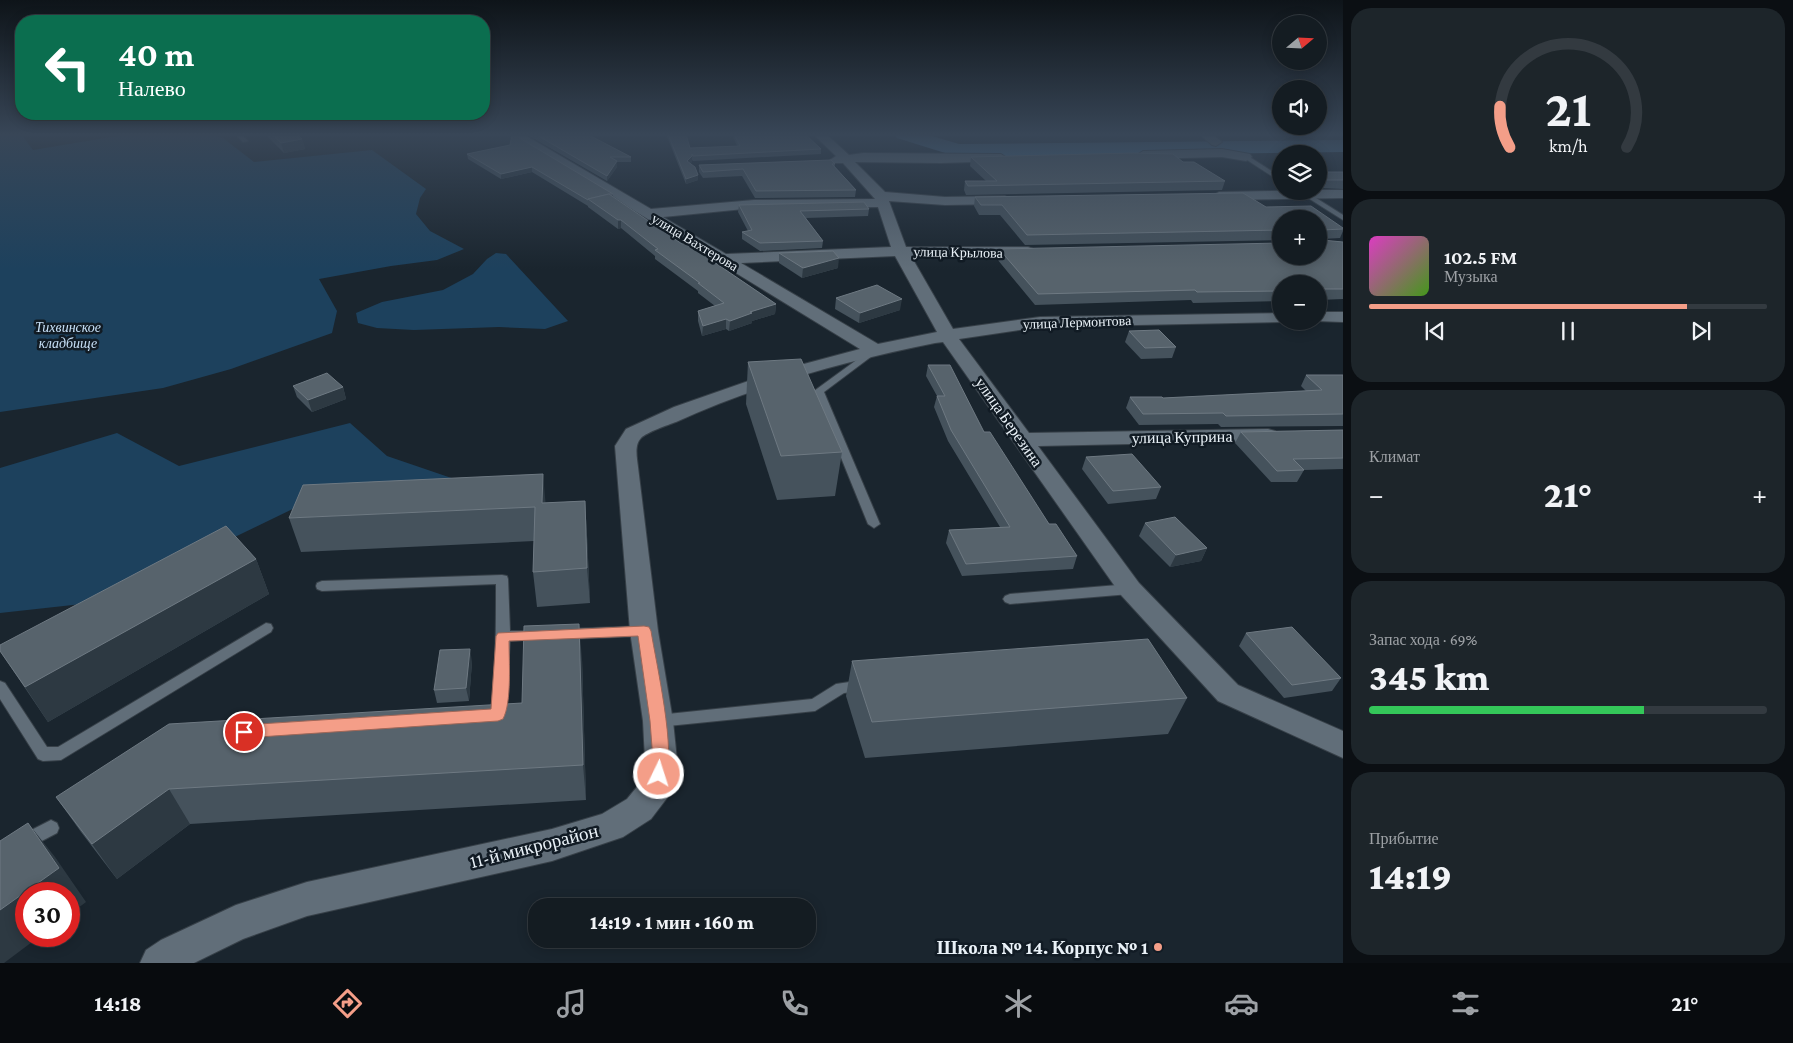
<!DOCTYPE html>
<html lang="ru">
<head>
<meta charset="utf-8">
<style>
	:root { --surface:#141c22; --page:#1d252a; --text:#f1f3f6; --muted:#9da1a5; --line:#333a40; --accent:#f49e88 }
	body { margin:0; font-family:"Crimson Pro",serif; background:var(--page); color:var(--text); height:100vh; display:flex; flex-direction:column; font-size:19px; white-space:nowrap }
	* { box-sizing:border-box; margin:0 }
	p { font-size:16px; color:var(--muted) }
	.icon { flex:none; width:28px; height:28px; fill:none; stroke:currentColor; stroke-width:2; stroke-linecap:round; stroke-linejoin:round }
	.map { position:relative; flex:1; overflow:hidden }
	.details { display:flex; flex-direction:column; gap:8px; padding:8px; background:#0b0f13; width:450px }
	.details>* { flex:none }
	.hud { position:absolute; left:15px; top:15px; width:475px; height:105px; border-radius:20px; box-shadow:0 2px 12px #0003,0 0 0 1px var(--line); background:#0b6e4f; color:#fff; overflow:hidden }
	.needle { width:32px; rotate:71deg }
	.tools { position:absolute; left:1272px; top:15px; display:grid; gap:10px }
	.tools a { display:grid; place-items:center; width:55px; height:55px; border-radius:50%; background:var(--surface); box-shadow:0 2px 12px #0003,0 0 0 1px var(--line); font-size:25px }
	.speed { position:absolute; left:15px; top:882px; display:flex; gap:10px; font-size:25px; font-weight:700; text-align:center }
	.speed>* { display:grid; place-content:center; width:65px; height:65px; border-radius:50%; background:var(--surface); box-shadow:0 2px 12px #0003,0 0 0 1px var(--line); line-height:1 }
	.speed .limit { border:8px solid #d22; background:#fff; color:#111 }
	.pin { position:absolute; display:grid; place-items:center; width:42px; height:42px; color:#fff; margin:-21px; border:2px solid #fff; border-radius:50%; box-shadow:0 1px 5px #0007 }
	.me { position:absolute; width:55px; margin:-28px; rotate:4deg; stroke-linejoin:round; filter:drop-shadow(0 0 4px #0008) }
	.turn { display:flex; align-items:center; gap:18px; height:105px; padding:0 20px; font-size:22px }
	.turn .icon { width:65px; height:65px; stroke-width:2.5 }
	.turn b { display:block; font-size:35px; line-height:42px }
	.big { font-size:38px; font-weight:800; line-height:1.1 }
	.details .card { flex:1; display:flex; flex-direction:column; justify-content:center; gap:8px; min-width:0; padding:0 18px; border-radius:20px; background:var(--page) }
	.details .dial { align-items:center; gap:0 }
	.dial svg { height:130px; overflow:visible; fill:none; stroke:var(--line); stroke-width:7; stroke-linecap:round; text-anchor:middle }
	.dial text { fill:var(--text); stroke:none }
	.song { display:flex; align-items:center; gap:15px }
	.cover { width:60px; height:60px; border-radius:8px; background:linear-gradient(135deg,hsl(310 70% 55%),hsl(100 70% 35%)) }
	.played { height:5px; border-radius:2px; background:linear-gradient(90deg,var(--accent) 80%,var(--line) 80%) }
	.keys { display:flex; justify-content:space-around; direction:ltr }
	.heat { display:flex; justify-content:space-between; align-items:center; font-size:28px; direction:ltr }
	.charge { height:8px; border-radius:4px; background:linear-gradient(90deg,#34c759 69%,var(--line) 0) }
	.trip { position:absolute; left:528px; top:898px; width:288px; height:50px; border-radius:20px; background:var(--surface); box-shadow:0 2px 12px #0003,0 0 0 1px var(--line); font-weight:800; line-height:50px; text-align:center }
	.tabs { display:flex; height:80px; justify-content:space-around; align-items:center; background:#080b0e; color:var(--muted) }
	.tabs .icon { width:35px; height:35px }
	.tabs .current { color:var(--accent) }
	.tabs b { font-size:22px; color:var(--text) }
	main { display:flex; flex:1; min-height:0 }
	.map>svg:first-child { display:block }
	.green { fill:#1d415d }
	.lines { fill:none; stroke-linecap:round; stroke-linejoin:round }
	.river { fill:#4b7598; fill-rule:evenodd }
	.lane-casing { stroke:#374048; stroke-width:2 }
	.street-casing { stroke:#374048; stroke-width:2 }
	.lane { fill:#616e79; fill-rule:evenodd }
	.street { fill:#616e79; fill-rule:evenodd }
	.wall { fill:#45525c }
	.shaded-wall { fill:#2d3942 }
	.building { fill:#57636c; stroke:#6e7982 }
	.route { fill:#f49e88; stroke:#9f6758 }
	.poi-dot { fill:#f49e88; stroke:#111b24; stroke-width:2 }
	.labels { text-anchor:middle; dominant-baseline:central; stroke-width:5; stroke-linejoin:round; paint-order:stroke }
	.far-street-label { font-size:14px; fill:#e9f1f7; stroke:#111b24 }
	.far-park-label { font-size:14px; font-style:italic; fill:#c7e0f7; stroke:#111b24 }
	.street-label { font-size:16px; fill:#e9f1f7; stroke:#111b24 }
	.near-street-label { font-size:19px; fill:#e9f1f7; stroke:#111b24 }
	.near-poi-label { font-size:19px; font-weight:bold; fill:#e9f1f7; stroke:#111b24; text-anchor:end }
</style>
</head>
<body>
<main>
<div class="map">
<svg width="1343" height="963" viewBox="0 0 1343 963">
	<rect width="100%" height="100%" fill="#1a252e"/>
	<g class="green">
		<path d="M0 134H21L33 150 129 134H211L223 138 254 162 372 150 426 189 420 198 416 214 430 231 464 249 437 260 391 266 319 279 337 311 332 333 231 369 163 388 0 412Z"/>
		<path d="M496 253 506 254 568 321 545 329 499 327 414 330 377 328 358 323 356 313 382 302 443 290 473 274 487 259Z"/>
		<path d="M350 423 387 456 469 484 332 490 100 602 0 613V468L117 433 179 466Z"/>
	</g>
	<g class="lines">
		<path class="river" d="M894 134H925L959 144 1343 140V152L958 157 897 138Z"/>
		<g class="lane-casing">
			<g id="lane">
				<path d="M235 134H241L248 141 243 142Z"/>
				<path d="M1244 156H1248L1281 177V182L1244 158Z"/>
				<path d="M1297 191H1305L1343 215V220Z"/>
				<path d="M873 348 876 349V353L824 392 880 524 874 528 868 524 814 391Z"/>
				<path d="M502 575 507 576 508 579 510 631H543L545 635 543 639 510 641 505 715 503 719 498 721 488 719 486 715 488 711 491 710C496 668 496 626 496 584L322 591 317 589 316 586 317 583 322 581Z"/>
				<path d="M1130 584 1135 586 1136 589 1135 592 1130 594 1010 604 1005 602 1003 599 1005 596 1010 594Z"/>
				<path d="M266 623 271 624 273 628 271 632 61 760 43 761 38 759 0 699V681L5 683 47 747H58Z"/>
				<path d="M644 626 649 627 651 631 649 635 644 636 566 639 561 638 559 634 561 630 566 629Z"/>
				<path d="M863 680 868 682 870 686 868 690 844 693 815 711 658 727 653 725 651 721 653 717 658 715 812 699 836 684Z"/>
				<path d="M51 820 57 823 59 828 57 833 0 863V846Z"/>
			</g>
		</g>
		<g class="street-casing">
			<g id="street">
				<path d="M509 134H523L651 209 754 200 875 199 843 163H832L830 160 836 156 813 134H826L849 155 863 153 1001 154 1007 158 1005 161 941 163 855 162 885 192 945 197 1005 196 1012 200 1005 204 945 205 889 201 906 247H1028L1033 249 1036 252 1033 255 1028 257 911 256 953 329 1040 317 1281 313V321L1287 322 1040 327 959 339 1029 433 1268 429 1275 431 1279 435 1275 439 1268 441 1038 446 1139 583 1238 685 1343 731V758L1218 701 1121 595 943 342 935 343C847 361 759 384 676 422 668 425 647 432 641 438 634 445 637 458 638 467L658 631 673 721 677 760 672 788 667 798 651 819 623 837 552 861 307 916 243 939 194 963H140L146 950 161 940 236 905 307 882 552 829 602 814 627 799 641 782 645 760 643 721 630 631 615 446 626 429 674 407 774 372 860 349ZM878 207 891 247 726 254 663 217 754 208ZM895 256 937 332 878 344 741 263Z"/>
				<path d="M1199 134H1212L1222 142 1216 146 1212 145Z"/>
				<path d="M1222 149 1250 154 1252 157 1246 161 1222 157 1143 159 1137 155 1143 151Z"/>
				<path d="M1319 190H1343V198L1219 200 1212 196 1219 192Z"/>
				<path d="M1319 312H1343V322L1315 321H1319Z"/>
			</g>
		</g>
		<use href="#lane" class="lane"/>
		<use href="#street" class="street"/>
	</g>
	<g class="wall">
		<path d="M265 134H297L302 139 305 149 284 153Z"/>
		<path d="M526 134H587L631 157V162H617V167L607 181Z"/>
		<path d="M666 134H686L690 148 737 146 732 134H805L821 149V154L693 161 692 160V162L690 163 698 175V180L686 184Z"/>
		<path d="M510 145 613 194V196L682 244 776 304 775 314 752 321V323L729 331 726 329 702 336 698 321V311L715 306 698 293V291L655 259V256L621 228 618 229 588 207V206L532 172 501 179 468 159 467 154Z"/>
		<path d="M971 157 1183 162 1225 181 1222 190 966 195 964 190 965 181H986L970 166Z"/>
		<path d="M835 164V167L856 190 855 197 755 198 742 176 703 178 699 172V165Z"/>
		<path d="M1319 172H1343V189L1322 188 1319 186Z"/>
		<path d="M975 197 1266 207 1343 228V231L1340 238 1322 239V240L1343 242V299L1319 300V284H1281V301L1193 303 1191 300 1035 305 997 259 999 249 1319 256 1281 219V240L1025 245 1000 215H979L974 206Z"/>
		<path d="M739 205 869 209 868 216 806 218 823 241 822 248 760 251 742 239V232L748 231 738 212Z"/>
		<path d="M779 253 838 268 802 278 779 263Z"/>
		<path d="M836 298 900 310 859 323 835 309Z"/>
		<path d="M1129 331 1176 347 1172 358 1141 359 1125 342Z"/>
		<path d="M748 362 842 452 835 496 777 500 746 404Z"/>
		<path d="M928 365 984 432 1049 524 1077 556 1073 569 962 576 946 543 949 530 1000 527 948 441 934 407 937 396 926 376Z"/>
		<path d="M1306 375H1343V426L1221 427 1218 424 1139 425 1126 408 1130 397 1163 398 1306 391 1301 386Z"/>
		<path d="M293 386 343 387 346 399 312 412 297 397Z"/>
		<path d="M1343 430V469L1304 470 1297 482H1271L1235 443 1241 432Z"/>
		<path d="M1086 457 1161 487 1156 499 1108 504 1082 469Z"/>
		<path d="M585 501 587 535 590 603 537 607 533 572 534 541 301 552 289 518 546 503Z"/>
		<path d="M1145 523 1207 548 1201 561 1170 567 1139 536Z"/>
		<path d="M256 559 269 594 48 722 0 651Z"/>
		<path d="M1246 633 1341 678 1332 691 1284 698 1239 646Z"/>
		<path d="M582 659 586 800 190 824 117 879 81 832 56 797 522 703Z"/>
		<path d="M852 661 1187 698 1168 734 865 758 846 696Z"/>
		<path d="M472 662 469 701 437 703 434 690Z"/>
	</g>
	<g class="shaded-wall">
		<path d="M302 139 305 149 284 153 281 143Z"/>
		<path d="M692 156V162L687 167V161Z"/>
		<path d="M617 161V167L607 181V176Z"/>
		<path d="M532 167V172L501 179V174Z"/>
		<path d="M698 175V180L686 184V179Z"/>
		<path d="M618 220H621V228L618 229Z"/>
		<path d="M839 258 838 268 802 278 803 268Z"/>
		<path d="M902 299 900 310 859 323 860 313Z"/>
		<path d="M776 304 775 314 752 321V323L729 331 730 321 750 312Z"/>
		<path d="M726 319V329L702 336 703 326Z"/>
		<path d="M343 387 346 399 312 412 308 400Z"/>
		<path d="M543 474 546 508 542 503Z"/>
		<path d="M585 501 587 535 590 603 587 568Z"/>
		<path d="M1207 548 1201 561 1170 567 1176 555Z"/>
		<path d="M256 559 269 594 48 722 25 687Z"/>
		<path d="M579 624 582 659 586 800 583 765Z"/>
		<path d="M470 649 472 662 469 701 466 688Z"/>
		<path d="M169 789 190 824 117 879 92 844Z"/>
		<path d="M28 823 55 857 86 902 69 915V894H26V936H40L4 963H0V910Z"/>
	</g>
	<g class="building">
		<path d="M272 134H297L302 139 281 143Z"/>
		<path d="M512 134H513L613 194H609L588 199V200L532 167 501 174 467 154 510 145Z"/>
		<path d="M535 134H587L631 157H610L617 161 607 176Z"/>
		<path d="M668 134H686L690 148 740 146 734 134H805L821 149 693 156 692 154V156L687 161 695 167 698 175 686 179Z"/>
		<path d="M1133 153 1173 154 1183 162H1194L1225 181 968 186 965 181H997L971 157Z"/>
		<path d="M831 160 835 164H832L856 190 756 191 743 169 703 172 699 165Z"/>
		<path d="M1319 172H1343V180H1326L1319 175Z"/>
		<path d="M1243 193 1266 207 1311 206 1343 228V229L1322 230V240L1343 242V289H1319V284H1281V291L1197 292 1195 290 1038 294 999 249 1281 243V256H1319V219H1281V230L1027 235 1002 205H981L975 197Z"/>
		<path d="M609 194 682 244 686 243 776 304 750 312 752 313 730 321 726 319 703 326 698 311 724 303 698 283H700L655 250 658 249 621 220H618L588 199Z"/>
		<path d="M864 202 869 209 800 211 823 241 760 243 742 232 752 230 739 205Z"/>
		<path d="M833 251 839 258 803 268 779 253Z"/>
		<path d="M877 285 902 299 860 313 836 298Z"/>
		<path d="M1159 330 1176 347 1145 348 1129 331Z"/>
		<path d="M801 359 842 452 781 456 748 362Z"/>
		<path d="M928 365H950L984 432H990L1049 524H1056L1077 556 966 564 949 530 1010 527 951 430 937 396H945Z"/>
		<path d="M327 373 343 387 308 400 293 386Z"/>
		<path d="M1306 375H1343V414L1226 416 1223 413 1143 414 1130 397H1162L1163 398 1322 390Z"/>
		<path d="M1343 430V458L1293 459 1304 470 1277 471 1241 432Z"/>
		<path d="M1132 454 1161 487 1113 491 1086 457Z"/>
		<path d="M543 474 542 503 585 501 587 568 533 572 535 507 289 518 303 485Z"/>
		<path d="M1175 517 1207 548 1176 555 1145 523Z"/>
		<path d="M226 526 256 559 25 687 0 651V645Z"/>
		<path d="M579 624 583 765 169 789 92 844 56 797 169 724 522 703 524 626Z"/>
		<path d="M1292 627 1341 678 1292 685 1246 633Z"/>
		<path d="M1148 639 1187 698 872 722 852 661Z"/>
		<path d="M470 649 466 688 434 690 440 650Z"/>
		<path d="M28 823 59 868 0 910V841Z"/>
	</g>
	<linearGradient id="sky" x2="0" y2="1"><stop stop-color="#0e1419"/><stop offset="0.5" stop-color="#384657"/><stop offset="1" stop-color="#384657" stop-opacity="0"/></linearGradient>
	<rect width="1343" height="269" fill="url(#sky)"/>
	<path class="route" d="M644 626 649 627 651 631C656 662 677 754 665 779L659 781 653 779 651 774 653 760 650 721 638 636 509 641C509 661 512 702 503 719L498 721 244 738 239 736 237 732 239 727 244 725 491 709 496 636 498 633Z"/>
	<circle class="poi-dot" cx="1158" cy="947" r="5"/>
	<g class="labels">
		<g class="far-street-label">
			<text transform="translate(695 242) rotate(31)">улица Вахтерова</text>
			<text transform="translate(958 252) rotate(1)">улица Крылова</text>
			<text transform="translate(1077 322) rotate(-2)">улица Лермонтова</text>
		</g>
		<g class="far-park-label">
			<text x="68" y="327">Тихвинское<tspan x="68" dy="16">кладбище</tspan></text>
		</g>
		<g class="street-label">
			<text transform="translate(1009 422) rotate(55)">улица Березина</text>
			<text transform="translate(1182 437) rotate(-1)">улица Куприна</text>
		</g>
		<g class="near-street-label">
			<text transform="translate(534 846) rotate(-14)">11-й микрорайон</text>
		</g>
		<g class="near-poi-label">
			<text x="1148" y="947">Школа № 14. Корпус № 1</text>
		</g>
	</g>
</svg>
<div class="tools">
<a><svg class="needle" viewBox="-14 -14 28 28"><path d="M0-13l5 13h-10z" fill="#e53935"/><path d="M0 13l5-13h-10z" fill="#9da1a5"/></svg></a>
<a><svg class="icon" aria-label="sound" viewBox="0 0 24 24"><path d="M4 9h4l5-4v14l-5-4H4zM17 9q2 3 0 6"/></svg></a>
<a><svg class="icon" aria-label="layers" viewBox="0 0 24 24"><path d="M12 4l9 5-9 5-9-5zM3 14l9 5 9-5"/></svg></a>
<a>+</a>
<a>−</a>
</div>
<div class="speed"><div class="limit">30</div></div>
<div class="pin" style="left:244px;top:732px;background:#d93025"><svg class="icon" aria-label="arrive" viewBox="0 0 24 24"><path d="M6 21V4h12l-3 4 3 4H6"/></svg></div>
<svg class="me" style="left:659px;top:774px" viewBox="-20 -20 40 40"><circle r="17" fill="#f49e88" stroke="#fff" stroke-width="3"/><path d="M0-11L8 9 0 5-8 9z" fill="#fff"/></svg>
<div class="trip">14:19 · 1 мин · 160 m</div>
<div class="hud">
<div class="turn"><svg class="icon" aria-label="left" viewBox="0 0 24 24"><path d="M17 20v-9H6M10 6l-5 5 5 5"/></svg><div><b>40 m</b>Налево</div></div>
</div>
</div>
<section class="details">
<div class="card dial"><svg viewBox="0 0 100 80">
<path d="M14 69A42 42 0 1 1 86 69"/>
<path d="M14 69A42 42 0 0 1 8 44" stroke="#f49e88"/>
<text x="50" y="56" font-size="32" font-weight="700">21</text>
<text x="50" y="72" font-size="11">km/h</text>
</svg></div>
<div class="card">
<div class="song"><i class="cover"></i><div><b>102.5 FM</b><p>Музыка</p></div></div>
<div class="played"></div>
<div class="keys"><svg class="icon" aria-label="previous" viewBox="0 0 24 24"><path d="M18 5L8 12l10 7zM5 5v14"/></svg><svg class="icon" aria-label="pause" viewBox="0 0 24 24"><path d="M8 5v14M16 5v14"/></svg><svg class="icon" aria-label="next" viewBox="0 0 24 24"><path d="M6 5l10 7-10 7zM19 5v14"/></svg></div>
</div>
<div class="card"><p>Климат</p>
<div class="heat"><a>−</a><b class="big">21°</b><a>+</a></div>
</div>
<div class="card"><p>Запас хода · 69%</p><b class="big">345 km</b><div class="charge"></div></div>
<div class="card"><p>Прибытие</p><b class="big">14:19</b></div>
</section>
</main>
<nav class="tabs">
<b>14:18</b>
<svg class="icon current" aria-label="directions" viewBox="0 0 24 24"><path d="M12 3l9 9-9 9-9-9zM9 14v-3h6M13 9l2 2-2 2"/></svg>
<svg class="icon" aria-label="music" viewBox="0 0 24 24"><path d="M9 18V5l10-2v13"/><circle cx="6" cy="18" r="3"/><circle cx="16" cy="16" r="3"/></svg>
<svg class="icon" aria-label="phone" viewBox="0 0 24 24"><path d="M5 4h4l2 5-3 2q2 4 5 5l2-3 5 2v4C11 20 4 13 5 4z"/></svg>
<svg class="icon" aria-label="climate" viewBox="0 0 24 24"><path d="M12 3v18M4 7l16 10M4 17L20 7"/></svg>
<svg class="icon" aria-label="car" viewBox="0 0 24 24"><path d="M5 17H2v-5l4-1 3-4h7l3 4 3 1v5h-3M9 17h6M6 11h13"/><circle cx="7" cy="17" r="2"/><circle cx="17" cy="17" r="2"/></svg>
<svg class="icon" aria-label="filters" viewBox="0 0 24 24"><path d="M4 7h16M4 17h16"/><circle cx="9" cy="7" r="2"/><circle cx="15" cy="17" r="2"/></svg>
<b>21°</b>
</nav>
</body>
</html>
